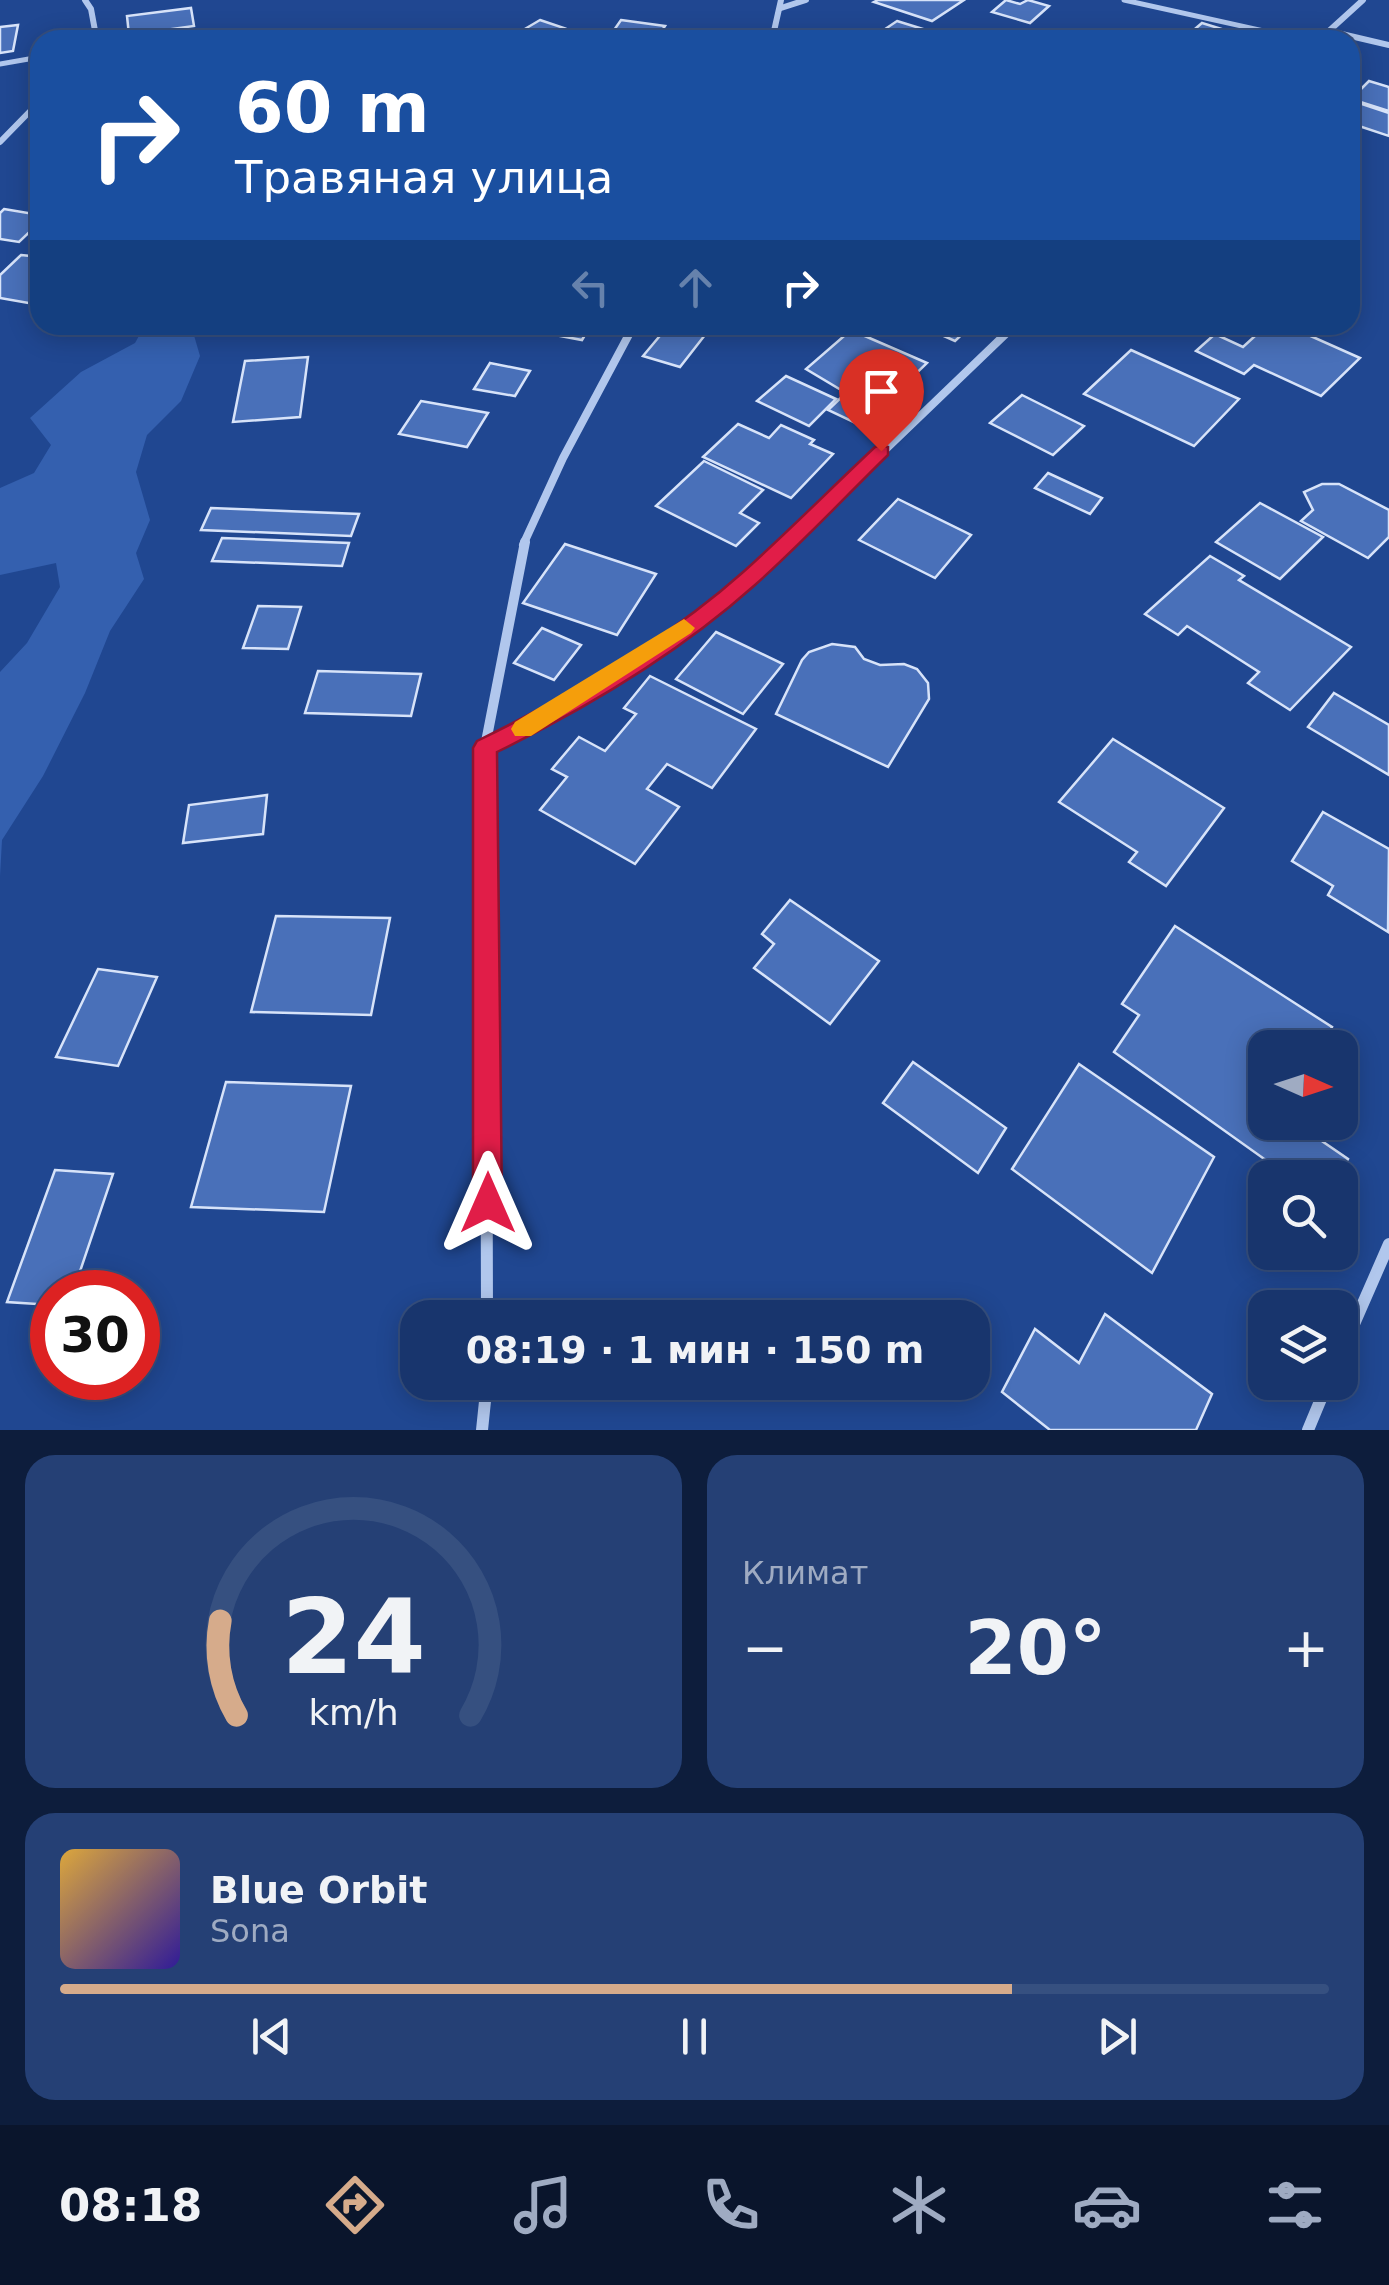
<!DOCTYPE html>
<html lang="ru">
<head>
<meta charset="utf-8">
<style>
	:root { --surface:#18356d; --page:#254075; --text:#f1f3f6; --muted:#9fabc2; --line:#365080; --accent:#d6ab8b }
	body { margin:0; font-family:"DejaVu Sans",sans-serif; background:var(--page); color:var(--text); height:100vh; display:flex; flex-direction:column; font-size:38px; white-space:nowrap }
	* { box-sizing:border-box; margin:0 }
	p { font-size:32px; color:var(--muted) }
	.icon { flex:none; width:55px; height:55px; fill:none; stroke:currentColor; stroke-width:2; stroke-linecap:round; stroke-linejoin:round }
	.map { position:relative; height:1430px; overflow:hidden }
	.sheet { display:flex; flex-direction:column; gap:25px; padding:25px; background:#0d1d3c; flex:1 }
	.sheet>* { flex:none }
	.banner { position:absolute; left:30px; top:30px; width:1330px; height:305px; border-radius:30px; box-shadow:0 5px 25px #0003,0 0 0 2px var(--line); background:#1a4fa0; color:#fff; overflow:hidden }
	.needle { width:65px; rotate:93deg }
	.controls { position:absolute; left:1248px; top:1030px; display:grid; gap:20px }
	.controls a { display:grid; place-items:center; width:110px; height:110px; border-radius:20px; background:var(--surface); box-shadow:0 5px 25px #0003,0 0 0 2px var(--line); font-size:50px }
	.speed { position:absolute; left:30px; top:1270px; display:flex; gap:20px; font-size:50px; font-weight:700; text-align:center }
	.speed>* { display:grid; place-content:center; width:130px; height:130px; border-radius:50%; background:var(--surface); box-shadow:0 5px 25px #0003,0 0 0 2px var(--line); line-height:1 }
	.speed .limit { border:15px solid #d22; background:#fff; color:#111 }
	.pin { position:absolute; display:grid; place-items:center; width:85px; height:85px; color:#fff; margin:-102px -42px; border-radius:50% 50% 50% 0; rotate:-45deg; box-shadow:0 0 10px #0007 }
	.pin .icon { rotate:45deg }
	.me { position:absolute; width:110px; margin:-55px; rotate:0deg; stroke-linejoin:round; filter:drop-shadow(0 0 8px #0008) }
	.turn { display:flex; align-items:center; gap:35px; height:210px; padding:0 40px; font-size:45px }
	.turn .icon { width:130px; height:130px; stroke-width:2.5 }
	.turn b { display:block; font-size:70px; line-height:85px }
	.lanes { display:flex; align-items:center; height:95px; padding:0 40px; background:#0003; justify-content:center; gap:50px; direction:ltr }
	.lanes .off { opacity:.35 }
	.big { font-size:75px; font-weight:800; line-height:1.1 }
	.sheet .widget { flex:1; display:flex; flex-direction:column; justify-content:center; gap:15px; min-width:0; padding:0 35px; border-radius:30px; background:var(--page) }
	.sheet .dial { align-items:center; gap:0 }
	.dial svg { height:260px; overflow:visible; fill:none; stroke:var(--line); stroke-width:7; stroke-linecap:round; text-anchor:middle }
	.dial text { fill:var(--text); stroke:none }
	.song { display:flex; align-items:center; gap:30px }
	.cover { width:120px; height:120px; border-radius:15px; background:linear-gradient(135deg,hsl(40 70% 55%),hsl(250 70% 35%)) }
	.played { height:10px; border-radius:5px; background:linear-gradient(90deg,var(--accent) 75%,var(--line) 75%) }
	.keys { display:flex; justify-content:space-around; direction:ltr }
	.heat { display:flex; justify-content:space-between; align-items:center; font-size:55px; direction:ltr }
	.sheet .tiles { flex:1; display:grid; gap:25px; grid-template-columns:1fr 1fr }
	.widget:last-child { grid-column:span 2 }
	.trip { position:absolute; left:400px; top:1300px; width:590px; height:100px; border-radius:30px; background:var(--surface); box-shadow:0 5px 25px #0003,0 0 0 2px var(--line); font-weight:800; line-height:100px; text-align:center }
	.dock { display:flex; height:160px; justify-content:space-around; align-items:center; background:#0a152c; color:var(--muted) }
	.dock .icon { width:70px; height:70px }
	.dock .current { color:var(--accent) }
	.dock b { font-size:45px; color:var(--text) }
	.map>svg:first-child { display:block }
	.green { fill:#3460af }
	.building { fill:#4970b9; stroke:#d7e3f9; stroke-width:2.5 }
	.lines { fill:none; stroke-linecap:round; stroke-linejoin:round }
	.service { stroke:#b1c7ed; stroke-width:5 }
	.minor-far3 { stroke:#b1c7ed; stroke-width:6 }
	.minor-far2 { stroke:#b1c7ed; stroke-width:8 }
	.minor-far1 { stroke:#b1c7ed; stroke-width:10 }
	.minor { stroke:#b1c7ed; stroke-width:12 }
	.route { fill:#e11d48; stroke:#92132f; stroke-width:2.5 }
	.slow { fill:#f59e0b }
</style>
</head>
<body>
<div class="map">
<svg width="1389" height="1430" viewBox="0 0 1389 1430">
	<rect width="100%" height="100%" fill="#204791"/>
	<path class="green" d="M145 325H191L200 356 181 401 147 435 136 472 150 520 136 553 144 579 110 631 85 693 43 776 2 840 0 876V672L27 643 60 587 56 563 0 575V488L34 473 51 445 30 418 81 372 135 343Z"/>
	<g class="building">
		<path d="M878 0H964L932 21 874 2Z"/>
		<path d="M1006 0 1020 4 1028 0 1049 6 1030 23 992 12Z"/>
		<path d="M191 8 194 26 129 35 127 16Z"/>
		<path d="M540 20 564 28 544 40 518 33Z"/>
		<path d="M621 20 665 26 657 38 612 33Z"/>
		<path d="M897 21 952 38 869 40Z"/>
		<path d="M1202 23 1254 39 1182 40Z"/>
		<path d="M18 25 13 51 0 53V27Z"/>
		<path d="M1369 81 1389 87V111L1351 99Z"/>
		<path d="M1350 100 1389 113V136L1350 123Z"/>
		<path d="M4 209 40 215V222L19 242 0 239V213Z"/>
		<path d="M21 255 40 257V305L0 298V275Z"/>
		<path d="M537 325H591L582 340 534 331Z"/>
		<path d="M669 325 705 335 680 367 643 356Z"/>
		<path d="M919 325H972L955 341Z"/>
		<path d="M1267 325H1286L1360 358 1321 396 1254 365 1244 374 1196 351 1215 334 1243 347Z"/>
		<path d="M851 330 927 363 862 426 828 410 846 393 806 369Z"/>
		<path d="M1131 350 1239 399 1194 446 1084 394Z"/>
		<path d="M308 357 300 417 233 422 245 361Z"/>
		<path d="M490 363 530 371 515 396 474 389Z"/>
		<path d="M786 376 836 399 809 426 757 401Z"/>
		<path d="M1022 395 1084 426 1053 455 990 423Z"/>
		<path d="M421 401 488 413 467 447 399 434Z"/>
		<path d="M738 424 769 438 781 425 814 440 810 444 833 454 791 498 703 457Z"/>
		<path d="M704 461 763 490 740 513 759 523 736 546 656 506Z"/>
		<path d="M1048 473 1102 498 1090 514 1035 488Z"/>
		<path d="M1322 484H1339L1389 510V537L1368 558 1301 521 1313 510 1304 492Z"/>
		<path d="M898 499 971 535 935 578 859 540Z"/>
		<path d="M1260 503 1323 537 1280 579 1216 542Z"/>
		<path d="M211 508 359 514 351 536 201 530Z"/>
		<path d="M222 538 349 543 342 566 212 561Z"/>
		<path d="M565 544 656 574 617 635 523 603Z"/>
		<path d="M1210 556 1244 576 1239 580 1351 647 1290 710 1248 683 1259 672 1187 626 1178 635 1145 614Z"/>
		<path d="M258 606 301 607 288 649 243 648Z"/>
		<path d="M542 628 581 645 554 680 514 663Z"/>
		<path d="M716 632 783 664 743 714 676 679Z"/>
		<path d="M832 644 855 647 864 659 880 665 904 664 917 669 928 683 929 699 888 767 776 714 802 660 809 652Z"/>
		<path d="M318 671 421 674 411 716 305 713Z"/>
		<path d="M650 676 756 729 712 788 667 764 647 789 679 807 635 864 540 810 567 777 552 769 579 737 605 751 636 714 624 708Z"/>
		<path d="M1334 693 1389 725V775L1308 727Z"/>
		<path d="M1113 739 1224 808 1166 886 1129 862 1137 852 1059 802Z"/>
		<path d="M267 795 263 834 183 843 189 805Z"/>
		<path d="M1323 812 1389 849 1388 932 1328 895 1333 886 1292 861Z"/>
		<path d="M790 900 879 961 830 1024 754 968 774 944 762 934Z"/>
		<path d="M276 916 390 918 371 1015 251 1012Z"/>
		<path d="M1175 926 1332 1027 1320 1048H1265V1122H1294L1348 1159 1338 1178H1291L1114 1052 1139 1015 1122 1004Z"/>
		<path d="M98 969 157 977 118 1066 56 1057Z"/>
		<path d="M913 1062 1006 1128 978 1173 883 1103Z"/>
		<path d="M1079 1064 1214 1157 1152 1273 1012 1169Z"/>
		<path d="M226 1082 351 1086 324 1212 191 1207Z"/>
		<path d="M55 1170 113 1174 73 1292H52V1305L7 1302Z"/>
		<path d="M1105 1314 1212 1394 1196 1430H1050L1002 1392 1035 1329 1079 1363Z"/>
	</g>
	<g class="lines">
		<g class="service">
			<path d="M1124 0 1305 40"/>
			<path d="M0 64 40 57"/>
		</g>
		<g class="minor-far3">
			<path d="M85 0 91 9 96 36 91 40"/>
			<path d="M781 8 806 0"/>
			<path d="M1329 31 1389 45"/>
			<path d="M772 40 781 0"/>
			<path d="M1319 40 1363 0"/>
			<path d="M0 142 40 101"/>
		</g>
		<g class="minor-far2">
			<path d="M523 545 563 458 634 325"/>
			<path d="M786 545 1015 325"/>
		</g>
		<g class="minor-far1">
			<path d="M485 747C596 691 699 628 789 542"/>
			<path d="M486 934 485 747 525 542"/>
		</g>
		<g class="minor">
			<path d="M486 931 487 1318"/>
			<path d="M1340 1356 1389 1244"/>
			<path d="M482 1430 487 1382"/>
			<path d="M1308 1430 1328 1382"/>
		</g>
	</g>
	<path class="route" d="M881 445 888 447V455C844 498 801 544 755 585 680 652 587 708 497 752L502 1203 498 1214 488 1218 477 1214 473 1203V748L477 741C565 698 668 639 742 573 787 533 830 489 875 447Z"/>
	<path class="slow" d="M684 619 695 628 691 633 531 736H515L511 729 515 722Z"/>
</svg>
<div class="controls">
<a><svg class="needle" viewBox="-14 -14 28 28"><path d="M0-13l5 13h-10z" fill="#e53935"/><path d="M0 13l5-13h-10z" fill="#9fabc2"/></svg></a>
<a><svg class="icon" aria-label="search" viewBox="0 0 24 24"><circle cx="10" cy="10" r="6"/><path d="M15 15l6 6"/></svg></a>
<a><svg class="icon" aria-label="layers" viewBox="0 0 24 24"><path d="M12 4l9 5-9 5-9-5zM3 14l9 5 9-5"/></svg></a>
</div>
<div class="speed"><div class="limit">30</div></div>
<div class="pin" style="left:881px;top:451px;background:#d93025"><svg class="icon" aria-label="arrive" viewBox="0 0 24 24"><path d="M6 21V4h12l-3 4 3 4H6"/></svg></div>
<svg class="me" style="left:488px;top:1203px" viewBox="-20 -20 40 40"><path d="M0-17L14 15 0 8-14 15z" fill="#e11d48" stroke="#fff" stroke-width="4"/></svg>
<div class="trip">08:19 · 1 мин · 150 m</div>
<div class="banner">
<div class="turn"><svg class="icon" aria-label="right" viewBox="0 0 24 24"><path d="M7 20v-9h11M14 6l5 5-5 5"/></svg><div><b>60 m</b>Травяная улица</div></div>
<div class="lanes"><svg class="icon off" aria-label="left" viewBox="0 0 24 24"><path d="M17 20v-9H6M10 6l-5 5 5 5"/></svg><svg class="icon off" aria-label="ahead" viewBox="0 0 24 24"><path d="M12 20V5M6 11l6-6 6 6"/></svg><svg class="icon" aria-label="right" viewBox="0 0 24 24"><path d="M7 20v-9h11M14 6l5 5-5 5"/></svg></div>
</div>
</div>
<section class="sheet">
<div class="tiles">
<div class="widget dial"><svg viewBox="0 0 100 80">
<path d="M14 69A42 42 0 1 1 86 69"/>
<path d="M14 69A42 42 0 0 1 9 40" stroke="#d6ab8b"/>
<text x="50" y="56" font-size="32" font-weight="700">24</text>
<text x="50" y="72" font-size="11">km/h</text>
</svg></div>
<div class="widget"><p>Климат</p>
<div class="heat"><a>−</a><b class="big">20°</b><a>+</a></div>
</div>
<div class="widget">
<div class="song"><i class="cover"></i><div><b>Blue Orbit</b><p>Sona</p></div></div>
<div class="played"></div>
<div class="keys"><svg class="icon" aria-label="previous" viewBox="0 0 24 24"><path d="M18 5L8 12l10 7zM5 5v14"/></svg><svg class="icon" aria-label="pause" viewBox="0 0 24 24"><path d="M8 5v14M16 5v14"/></svg><svg class="icon" aria-label="next" viewBox="0 0 24 24"><path d="M6 5l10 7-10 7zM19 5v14"/></svg></div>
</div>
</div>
</section>
<nav class="dock">
<b>08:18</b>
<svg class="icon current" aria-label="directions" viewBox="0 0 24 24"><path d="M12 3l9 9-9 9-9-9zM9 14v-3h6M13 9l2 2-2 2"/></svg>
<svg class="icon" aria-label="music" viewBox="0 0 24 24"><path d="M9 18V5l10-2v13"/><circle cx="6" cy="18" r="3"/><circle cx="16" cy="16" r="3"/></svg>
<svg class="icon" aria-label="phone" viewBox="0 0 24 24"><path d="M5 4h4l2 5-3 2q2 4 5 5l2-3 5 2v4C11 20 4 13 5 4z"/></svg>
<svg class="icon" aria-label="climate" viewBox="0 0 24 24"><path d="M12 3v18M4 7l16 10M4 17L20 7"/></svg>
<svg class="icon" aria-label="car" viewBox="0 0 24 24"><path d="M5 17H2v-5l4-1 3-4h7l3 4 3 1v5h-3M9 17h6M6 11h13"/><circle cx="7" cy="17" r="2"/><circle cx="17" cy="17" r="2"/></svg>
<svg class="icon" aria-label="filters" viewBox="0 0 24 24"><path d="M4 7h16M4 17h16"/><circle cx="9" cy="7" r="2"/><circle cx="15" cy="17" r="2"/></svg>
</nav>
</body>
</html>
